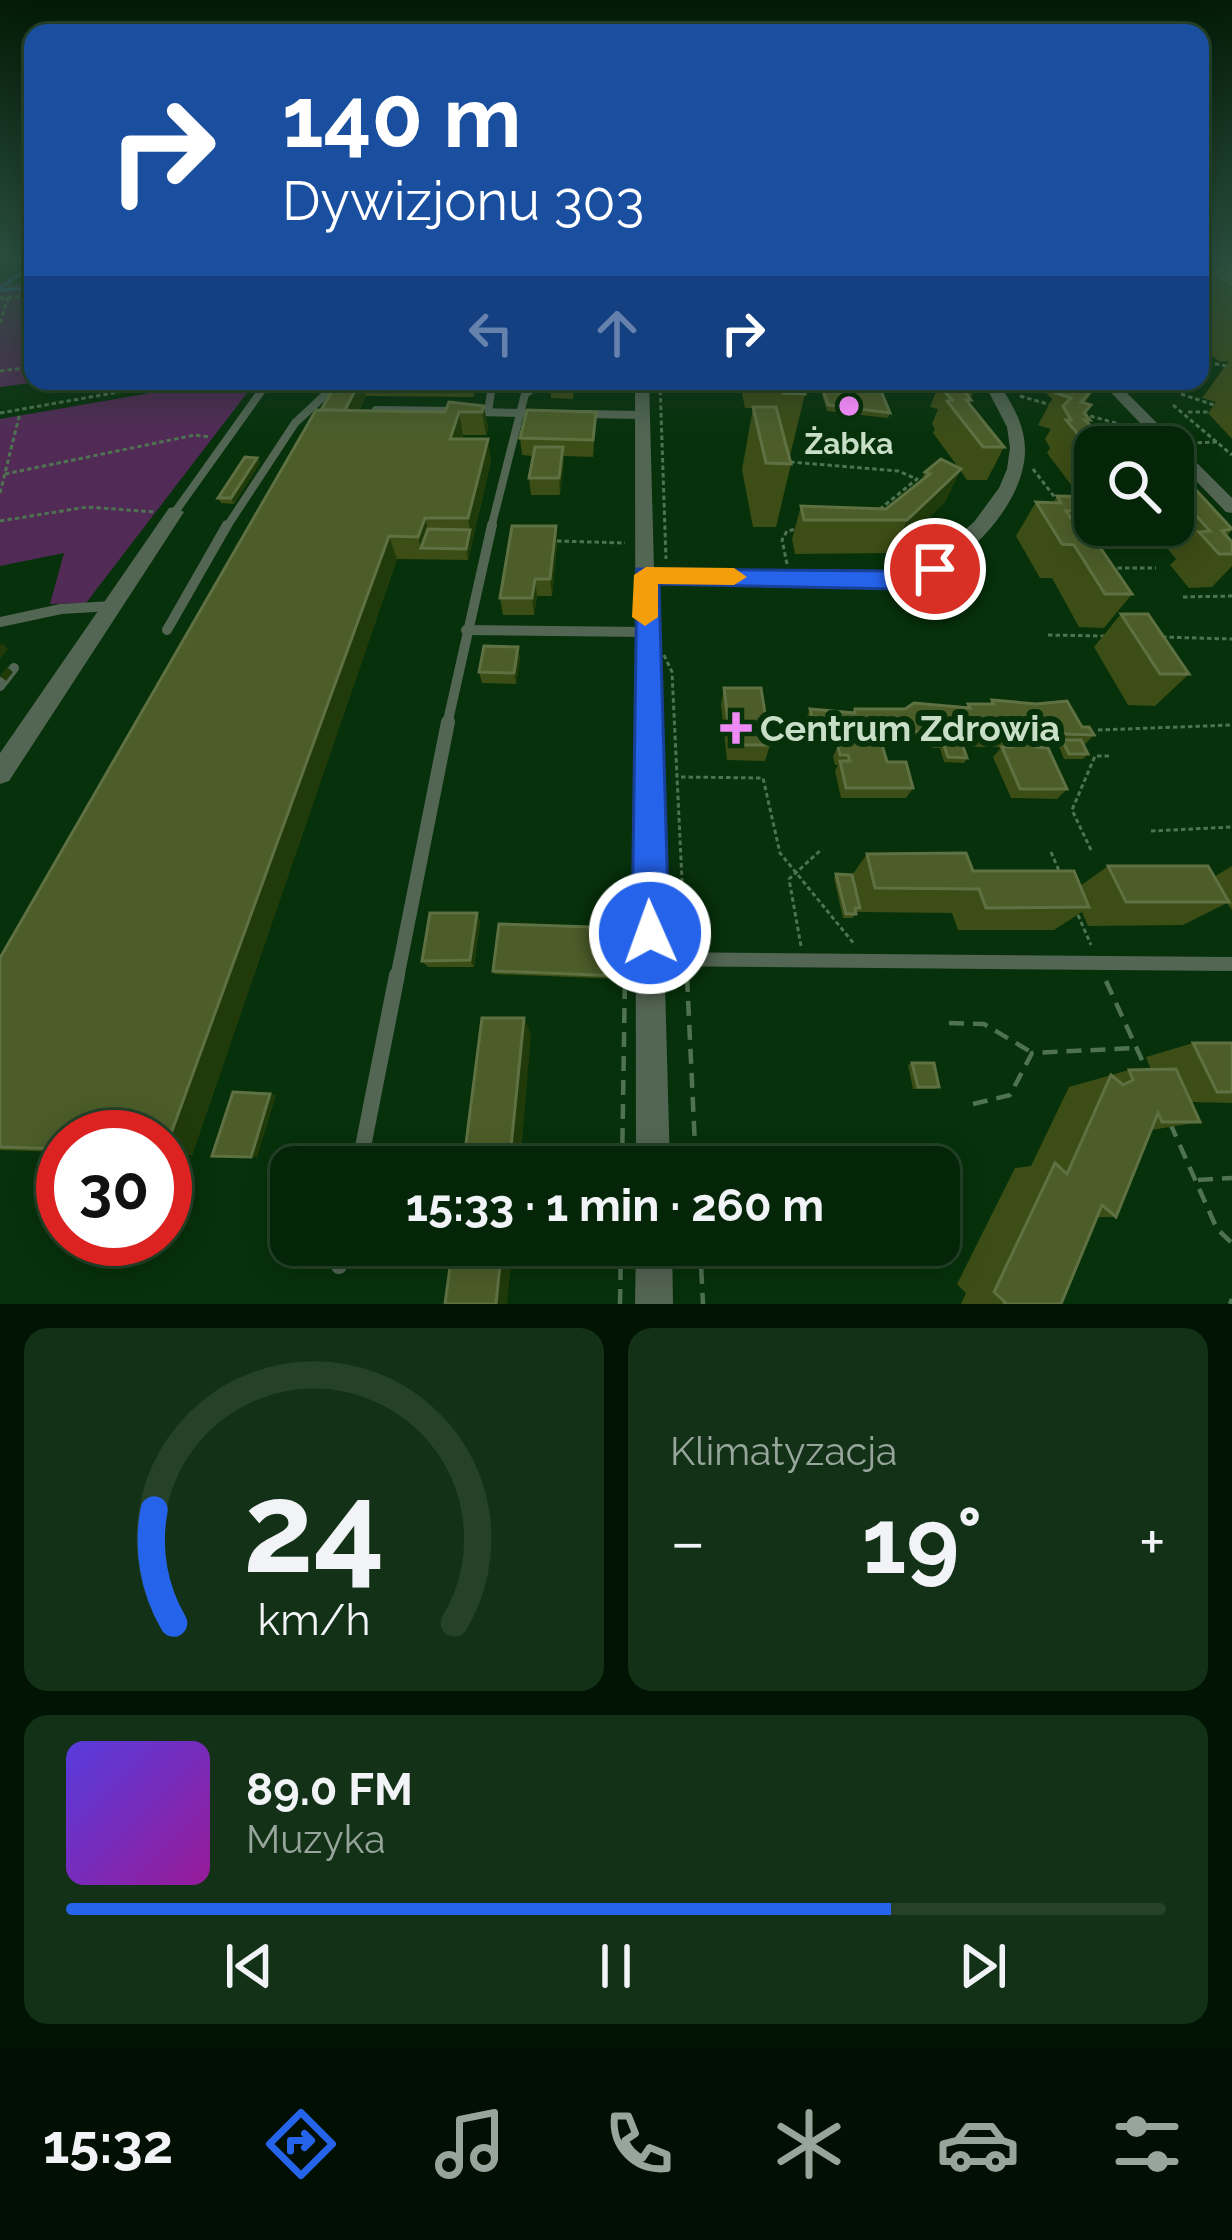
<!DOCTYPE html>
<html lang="pl">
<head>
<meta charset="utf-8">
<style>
	:root { --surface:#042508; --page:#123116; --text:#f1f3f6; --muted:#97a59c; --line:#254229; --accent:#2563eb }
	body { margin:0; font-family:Raleway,sans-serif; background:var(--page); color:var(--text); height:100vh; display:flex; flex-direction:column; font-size:45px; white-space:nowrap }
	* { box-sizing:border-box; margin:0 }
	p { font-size:39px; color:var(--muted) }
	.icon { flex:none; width:66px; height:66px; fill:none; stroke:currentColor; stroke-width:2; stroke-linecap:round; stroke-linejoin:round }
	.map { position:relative; height:1304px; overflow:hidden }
	.side { display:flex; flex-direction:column; gap:24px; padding:24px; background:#021404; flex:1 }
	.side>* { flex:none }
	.hud { position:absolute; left:24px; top:24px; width:1185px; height:366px; border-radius:24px; box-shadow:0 6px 30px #0003,0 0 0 3px var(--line); background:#1a4fa0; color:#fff; overflow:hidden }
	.controls { position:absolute; left:1074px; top:426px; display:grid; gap:24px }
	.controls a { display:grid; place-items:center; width:120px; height:120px; border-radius:24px; background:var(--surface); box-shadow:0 6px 30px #0003,0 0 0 3px var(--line); font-size:60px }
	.speed { position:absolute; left:36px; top:1110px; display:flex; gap:24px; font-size:60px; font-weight:700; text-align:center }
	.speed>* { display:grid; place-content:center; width:156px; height:156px; border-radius:50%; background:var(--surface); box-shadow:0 6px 30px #0003,0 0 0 3px var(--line); line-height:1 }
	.speed .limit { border:18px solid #d22; background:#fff; color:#111 }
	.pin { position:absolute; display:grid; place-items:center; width:102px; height:102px; color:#fff; margin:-51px; border:6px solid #fff; border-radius:50%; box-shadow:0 3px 12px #0007 }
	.me { position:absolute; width:132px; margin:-66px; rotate:358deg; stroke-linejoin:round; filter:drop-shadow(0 0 9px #0008) }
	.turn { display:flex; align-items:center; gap:42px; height:252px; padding:0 60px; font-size:54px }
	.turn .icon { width:156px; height:156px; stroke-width:2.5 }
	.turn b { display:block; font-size:84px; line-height:102px }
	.lanes { display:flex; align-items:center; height:114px; padding:0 60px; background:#0003; justify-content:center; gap:60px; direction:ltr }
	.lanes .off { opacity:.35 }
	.big { font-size:90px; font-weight:700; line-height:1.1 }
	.side .card { flex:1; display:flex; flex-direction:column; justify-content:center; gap:18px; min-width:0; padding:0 42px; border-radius:24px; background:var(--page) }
	.side .dial { align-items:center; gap:0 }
	.dial svg { height:312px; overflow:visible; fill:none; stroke:var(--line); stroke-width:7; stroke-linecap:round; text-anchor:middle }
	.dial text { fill:var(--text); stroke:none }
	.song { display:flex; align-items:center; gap:36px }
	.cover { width:144px; height:144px; border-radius:18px; background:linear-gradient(135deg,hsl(250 70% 55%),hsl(300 70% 35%)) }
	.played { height:12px; border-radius:6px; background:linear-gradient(90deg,var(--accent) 75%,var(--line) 75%) }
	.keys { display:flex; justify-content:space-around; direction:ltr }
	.heat { display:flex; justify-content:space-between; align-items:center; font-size:66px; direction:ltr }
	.side .tiles { flex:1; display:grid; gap:24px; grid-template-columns:1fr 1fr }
	.card:last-child { grid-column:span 2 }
	.trip { position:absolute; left:270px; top:1146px; width:690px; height:120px; border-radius:24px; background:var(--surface); box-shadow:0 6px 30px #0003,0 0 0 3px var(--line); font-weight:700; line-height:120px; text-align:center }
	.tabs { display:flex; height:192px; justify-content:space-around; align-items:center; background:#020f03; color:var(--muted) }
	.tabs .icon { width:84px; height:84px }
	.tabs .on { color:var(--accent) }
	.tabs b { font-size:54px; color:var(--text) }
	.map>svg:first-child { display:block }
	.green { fill:#522a56 }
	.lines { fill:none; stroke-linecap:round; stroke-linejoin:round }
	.stream { stroke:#375cb1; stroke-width:3 }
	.path-far1 { stroke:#4f7251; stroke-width:3; stroke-dasharray:4.5 3; stroke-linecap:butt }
	.path { stroke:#4f7251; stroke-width:4.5; stroke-dasharray:15 9; stroke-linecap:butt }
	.service-far3 { stroke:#536553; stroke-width:8 }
	.service-far2 { stroke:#536553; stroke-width:10 }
	.service-far1 { stroke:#536553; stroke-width:14 }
	.service { stroke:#536553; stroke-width:16 }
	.minor { fill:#536553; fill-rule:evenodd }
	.wall { fill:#3c4d16 }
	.shaded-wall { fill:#203b09 }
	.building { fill:#4c5d29; stroke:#5f7142; stroke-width:3 }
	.route { fill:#2563eb; stroke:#184099; stroke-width:3 }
	.slow { fill:#f59e0b }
	.poi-dot { fill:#ef8bf7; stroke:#06310a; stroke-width:4.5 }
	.labels { text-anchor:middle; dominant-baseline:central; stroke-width:12; stroke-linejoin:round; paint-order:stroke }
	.far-poi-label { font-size:30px; font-weight:bold; fill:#c8dec7; stroke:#06310a }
	.poi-label { font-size:36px; font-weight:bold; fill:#c8dec7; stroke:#06310a; text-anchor:start }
</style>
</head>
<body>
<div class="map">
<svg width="1232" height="1304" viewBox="0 0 1232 1304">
	<rect width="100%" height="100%" fill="#06310a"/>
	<g class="green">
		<path d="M33 262 8 284 33 283V381H45L0 387V284Z"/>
		<path d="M220 381 244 383 247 393 86 603 50 604 64 553 0 566V419Z"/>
	</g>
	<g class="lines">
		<g class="stream">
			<path d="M0 288 33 265"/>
			<path d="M0 290 33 288"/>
		</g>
		<g class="path-far1">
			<path d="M0 298 33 296"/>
			<path d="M0 323 8 297"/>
			<path d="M1200 361 1232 367"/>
			<path d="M0 371 33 367"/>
			<path d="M660 383 666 559"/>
			<path d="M1155 383 1183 391"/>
			<path d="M1181 394 1214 405"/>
			<path d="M1020 396 1051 405"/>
			<path d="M1173 405 1232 455"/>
			<path d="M1188 412H1209"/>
			<path d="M0 413 181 381"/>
			<path d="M1083 414 1123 425"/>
			<path d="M1190 443 1217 442"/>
			<path d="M790 462 898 471 917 479 880 509"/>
			<path d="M1033 469 1056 499"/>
			<path d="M5 474 195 435 209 437"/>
			<path d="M0 493 20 413"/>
			<path d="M0 521 87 507 155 512"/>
			<path d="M557 541 625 543"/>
			<path d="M787 564 782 540 787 531 796 529"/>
			<path d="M1110 568H1156"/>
			<path d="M1183 597 1232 596"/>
			<path d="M1048 635 1104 636"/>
			<path d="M1162 637 1232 639"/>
			<path d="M664 655 672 672 685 943"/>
			<path d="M1098 730 1232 725"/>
			<path d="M681 777 763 778 780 853 855 945"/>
			<path d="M1151 831 1232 827"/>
			<path d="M1091 850 1072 810 1095 756H1111"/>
			<path d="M1051 852 1060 873"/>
			<path d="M1078 915 1091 945"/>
			<path d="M801 946 789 879 822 849"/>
			<path d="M625 978V966"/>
		</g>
		<g class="path">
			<path d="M687 977 696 1167"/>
			<path d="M1106 981 1147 1071"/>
			<path d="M949 1023 984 1024 1031 1052"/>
			<path d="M973 1104 1010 1095 1032 1053 1135 1048"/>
			<path d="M1170 1123 1217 1229 1232 1243"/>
			<path d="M622 1167 625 975"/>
			<path d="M1198 1180 1232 1178"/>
			<path d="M700 1245 703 1304"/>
			<path d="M620 1304 621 1245"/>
			<path d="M1230 1304 1232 1299"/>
		</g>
		<g class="service-far3">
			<path d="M482 381 491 392 488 412"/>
			<path d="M376 410 457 411"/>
			<path d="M476 412 523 413"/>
			<path d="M584 414 642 415"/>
			<path d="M175 512 265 386 263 381"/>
			<path d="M226 528 295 423 340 381"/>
			<path d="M491 528 525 394 543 381"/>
		</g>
		<g class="service-far2">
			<path d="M0 622 61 609 112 606"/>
			<path d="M167 630 227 525"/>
			<path d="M466 630 645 632"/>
			<path d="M0 686 14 668"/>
			<path d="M447 725 492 525"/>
		</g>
		<g class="service-far1">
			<path d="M653 959 1232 964"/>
			<path d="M397 978 448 722"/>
		</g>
		<g class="service">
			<path d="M359 1167 397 975"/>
			<path d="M339 1266 344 1245"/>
		</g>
		<g class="minor">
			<path d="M635 381H649L654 569 897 573 925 564 974 522 999 488 1007 469 1010 448 1007 427 983 381H997C1011 402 1025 424 1025 450 1025 509 953 579 897 587L654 582 670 1167H636Z"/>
			<path d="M856 381H935L928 385H863Z"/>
			<path d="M1100 381H1115L1232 498V513L1226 512 1173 457V447H1163Z"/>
			<path d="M175 507 184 512 9 781 0 784V753L169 508Z"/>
			<path d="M636 1245H672L673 1304H635Z"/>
		</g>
	</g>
	<g class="wall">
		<path d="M1216 257H1221L1232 272V439L1208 413 1216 402 1202 398 1229 361 1220 362 1200 346V276L1208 281 1214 272 1219 270 1214 260Z"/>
		<path d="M338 381H477V386L474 397 366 396 359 411 445 412 484 406 488 428 486 435H463L462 439 491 461 468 560 397 559 192 1155H165V1137H63V1152L0 1150V958Z"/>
		<path d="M550 381H575L573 399 551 398Z"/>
		<path d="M742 381H801L805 394 790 456H789L791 464 776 527H753L742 470 753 408H745L741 388Z"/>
		<path d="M940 381H976L969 404 1004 447 987 480H967L960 470 945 502 893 553 795 554 792 539 801 506 886 509 921 481 925 472 958 467 933 433 935 429 932 424 938 409 930 407Z"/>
		<path d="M1035 381H1079L1095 387 1085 403 1091 405 1086 414 1090 420 1088 423 1095 447V525H1122L1107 545H1089L1132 594 1104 628 1079 627 1052 578H1040L1016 536 1036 502 1053 503 1057 496H1083L1072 486 1047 453 1050 448 1045 439 1051 429 1038 425 1052 399Z"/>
		<path d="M823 390 890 413 888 418 827 411 822 395Z"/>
		<path d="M596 412 593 457 563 456 560 495H531L529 478 533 456 522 455 520 438Z"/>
		<path d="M257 458 260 463 234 504 221 503 218 498Z"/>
		<path d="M1173 490 1232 529 1227 536 1232 542V566L1212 587 1189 588 1170 565 1176 559 1148 525H1173Z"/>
		<path d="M557 543 552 596H537L534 615H503L500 598Z"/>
		<path d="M1121 614 1189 674 1155 706 1128 705 1094 647Z"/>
		<path d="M518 647 520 658 516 684 482 683 479 672Z"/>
		<path d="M724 688 770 745 765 761 727 760 721 704Z"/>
		<path d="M992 700 1082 727 1094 735 1084 745 1088 754 1083 759H1064L1058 744 1034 743 1067 789 1057 799 1011 798 993 757 1000 749 999 747H964L967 758 964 763 944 762 940 748H932L930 743 881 742 887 762 913 788 906 798H841L835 771 838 765H835L833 756 838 746 837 741H811L806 719 810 709 853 712 855 709 966 708 968 704H989Z"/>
		<path d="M867 854 1080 886 1108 866 1214 877 1232 866V910L1227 903 1183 925 1088 926 1082 912 1054 930H958L952 913 856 912 853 918H843L834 878 836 874 852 875Z"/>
		<path d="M480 921 474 967H428L422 961Z"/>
		<path d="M621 928 620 979 494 974 493 971Z"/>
		<path d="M1193 1043H1232V1103L1191 1102 1200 1122 1151 1130 1116 1217H1097L1061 1304H961L966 1293 957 1284 1015 1168 1031 1166 1069 1087 1129 1070H1151L1146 1057Z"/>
		<path d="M912 1063 939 1087 934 1089H913L908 1065Z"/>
	</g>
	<g class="shaded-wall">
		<path d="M361 381 366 396 348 432 342 416Z"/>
		<path d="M471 381H477V386L474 397Z"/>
		<path d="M484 406 488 428 486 435 482 412Z"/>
		<path d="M459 412 463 435 455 461 450 439Z"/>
		<path d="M488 439 491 461 468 560 466 549 470 530 468 518Z"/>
		<path d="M563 447 564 464 560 495 559 478Z"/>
		<path d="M257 458 260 463 234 504 231 498Z"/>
		<path d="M961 469 945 502 893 553 907 520Z"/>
		<path d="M425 518 431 540 421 548 418 537Z"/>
		<path d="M556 526 557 543 552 596 550 579Z"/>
		<path d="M389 536 397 559 192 1155 165 1151Z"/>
		<path d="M535 579 537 596 534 615 532 598Z"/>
		<path d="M2 643 8 649 0 659V646Z"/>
		<path d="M518 647 520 658 516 684 514 673Z"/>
		<path d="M7 667 13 672 6 681 0 676Z"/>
		<path d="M477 913 480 921 474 967 470 960Z"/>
		<path d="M524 1018 531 1034 520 1167H509Z"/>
		<path d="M270 1094 276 1095 257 1158 251 1157Z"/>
		<path d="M502 1245H513L507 1304H496Z"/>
	</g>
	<g class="building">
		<path d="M1218 257 1229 262 1232 266 1230 271 1217 272 1223 266Z"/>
		<path d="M1231 271 1232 284 1214 272Z"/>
		<path d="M1200 276 1208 281 1205 285H1200Z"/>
		<path d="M338 381H360L345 410H321Z"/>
		<path d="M779 381H801L805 394 783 393Z"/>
		<path d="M955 381H968L965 383 974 387 966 393 971 400H966L1004 447H983L947 401 952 400 945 392 952 389 947 388Z"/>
		<path d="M1067 381H1076L1095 387 1081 402 1091 405 1084 413 1090 420H1085L1112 447H1095V454L1066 420H1071L1063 406 1071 398 1056 393Z"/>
		<path d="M823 390 837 392 881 391 890 413 828 405Z"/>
		<path d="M449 402 484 406 482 412H459L450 439H488L468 518H425L418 537 389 536 165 1150V1137H63V1149L0 1147V958L316 410 445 412Z"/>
		<path d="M753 407H776L791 464 766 463Z"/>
		<path d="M527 410 596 412 593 440 520 438Z"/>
		<path d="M535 447H563L559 478H529Z"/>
		<path d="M245 457 257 458 231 498H218Z"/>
		<path d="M941 459 961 469 907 520H804L801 506 886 509 930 474 925 472Z"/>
		<path d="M1173 490H1196L1232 529 1222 531 1232 542V554H1219L1199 532 1210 531Z"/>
		<path d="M1057 496 1095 497V511H1066L1090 546H1099L1132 594H1105L1074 545 1062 544 1036 502 1061 503Z"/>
		<path d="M512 526H556L550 579H535L532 598H500Z"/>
		<path d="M428 529 470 530 466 549 421 548Z"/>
		<path d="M1121 614H1148L1189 674H1160Z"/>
		<path d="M484 646 518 647 514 673 479 672Z"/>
		<path d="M724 688H761L770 745H731Z"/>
		<path d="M992 700 1036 704 1067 701 1082 727H1089L1094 735 1029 733 1036 747 1048 748 1067 789H1020L1002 747H1012L1008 736 939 738 937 732 878 731 887 762H906L913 788H846L840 761H850L848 755H840L838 746 846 745 842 731H815L810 709 855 713V709H905L914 703 970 708 968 704H994Z"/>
		<path d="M1062 740H1081L1088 754H1069Z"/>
		<path d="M943 743 962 744 967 758 948 757Z"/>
		<path d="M966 853 973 871H1074L1089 907 986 908 979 889 875 888 867 854Z"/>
		<path d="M1108 866H1208L1229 902H1126Z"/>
		<path d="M836 874 852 875 860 908H855L856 914H846Z"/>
		<path d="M430 913H477L470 960 422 961Z"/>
		<path d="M499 924 621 928 620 976 493 971Z"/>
		<path d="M482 1018H524L509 1167H463Z"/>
		<path d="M1193 1043H1232V1092H1217Z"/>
		<path d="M912 1063H934L939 1087H918Z"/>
		<path d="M1176 1069 1200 1122H1162L1158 1113 1116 1217 1102 1205 1061 1304H1004L1005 1302 994 1292 1055 1163 1067 1174 1111 1075 1123 1085 1133 1080 1129 1070Z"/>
		<path d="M233 1092 270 1094 251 1157 212 1156Z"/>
		<path d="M453 1245H502L496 1304H445Z"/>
	</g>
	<linearGradient id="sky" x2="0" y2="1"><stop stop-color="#031b06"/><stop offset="0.59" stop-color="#2a4e3e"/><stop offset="1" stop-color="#2a4e3e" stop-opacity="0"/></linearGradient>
	<rect width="1232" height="439" fill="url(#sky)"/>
	<path class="route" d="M935 561 947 569 943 575 897 589 659 584 669 933 663 946 650 951 637 946 632 933 637 569 897 571Z"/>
	<path class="slow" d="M646 567 734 568 747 577 734 585 658 584V617L645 626 632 617 634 575Z"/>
	<g class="poi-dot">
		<circle cx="849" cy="406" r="12"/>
		<path d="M730 710h12v12h12v12h-12v12h-12v-12h-12v-12h12z"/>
	</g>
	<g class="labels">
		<g class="far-poi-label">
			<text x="849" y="443">Żabka</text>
		</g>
		<g class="poi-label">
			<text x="760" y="728">Centrum Zdrowia</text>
		</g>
	</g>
</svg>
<div class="controls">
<a><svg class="icon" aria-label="search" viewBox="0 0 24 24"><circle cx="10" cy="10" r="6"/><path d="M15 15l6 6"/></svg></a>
</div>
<div class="speed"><div class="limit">30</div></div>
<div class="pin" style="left:935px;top:569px;background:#d93025"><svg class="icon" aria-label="arrive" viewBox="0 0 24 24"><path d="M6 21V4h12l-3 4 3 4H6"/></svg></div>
<svg class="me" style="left:650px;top:933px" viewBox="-20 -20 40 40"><circle r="17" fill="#2563eb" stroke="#fff" stroke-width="3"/><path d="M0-11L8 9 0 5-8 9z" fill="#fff"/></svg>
<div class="trip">15:33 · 1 min · 260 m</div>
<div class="hud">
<div class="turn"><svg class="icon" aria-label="right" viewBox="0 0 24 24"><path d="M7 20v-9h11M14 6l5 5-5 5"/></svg><div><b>140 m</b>Dywizjonu 303</div></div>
<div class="lanes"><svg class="icon off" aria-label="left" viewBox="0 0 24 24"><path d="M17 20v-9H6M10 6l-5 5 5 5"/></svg><svg class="icon off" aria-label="ahead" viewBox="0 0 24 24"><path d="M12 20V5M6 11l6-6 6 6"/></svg><svg class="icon" aria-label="right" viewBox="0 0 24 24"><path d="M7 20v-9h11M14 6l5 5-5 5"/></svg></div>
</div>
</div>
<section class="side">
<div class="tiles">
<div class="card dial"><svg viewBox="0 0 100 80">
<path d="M14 69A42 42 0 1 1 86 69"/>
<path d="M14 69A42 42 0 0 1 9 40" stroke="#2563eb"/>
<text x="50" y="56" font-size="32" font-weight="700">24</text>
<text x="50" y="72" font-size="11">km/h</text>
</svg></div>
<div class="card"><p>Klimatyzacja</p>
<div class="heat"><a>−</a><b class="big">19°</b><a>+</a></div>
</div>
<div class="card">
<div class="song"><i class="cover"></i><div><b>89.0 FM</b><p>Muzyka</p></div></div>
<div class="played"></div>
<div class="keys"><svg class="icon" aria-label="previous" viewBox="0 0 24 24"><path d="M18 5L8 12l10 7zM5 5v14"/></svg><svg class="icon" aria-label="pause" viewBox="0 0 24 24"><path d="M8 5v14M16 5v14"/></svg><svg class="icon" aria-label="next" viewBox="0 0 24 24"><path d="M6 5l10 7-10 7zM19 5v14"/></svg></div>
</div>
</div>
</section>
<nav class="tabs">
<b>15:32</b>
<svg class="icon on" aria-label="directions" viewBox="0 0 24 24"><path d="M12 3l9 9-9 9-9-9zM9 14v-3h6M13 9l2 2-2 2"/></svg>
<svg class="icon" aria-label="music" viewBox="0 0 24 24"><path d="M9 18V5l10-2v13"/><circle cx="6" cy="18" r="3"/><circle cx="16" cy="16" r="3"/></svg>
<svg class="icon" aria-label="phone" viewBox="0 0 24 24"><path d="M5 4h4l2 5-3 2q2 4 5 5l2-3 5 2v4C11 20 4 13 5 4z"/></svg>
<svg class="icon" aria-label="climate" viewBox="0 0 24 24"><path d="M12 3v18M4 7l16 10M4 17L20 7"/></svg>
<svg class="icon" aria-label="car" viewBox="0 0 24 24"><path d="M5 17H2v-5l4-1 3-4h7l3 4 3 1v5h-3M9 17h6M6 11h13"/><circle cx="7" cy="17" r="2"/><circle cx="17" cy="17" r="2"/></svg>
<svg class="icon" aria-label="filters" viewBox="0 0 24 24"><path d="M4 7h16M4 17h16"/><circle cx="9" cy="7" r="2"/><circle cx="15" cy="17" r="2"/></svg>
</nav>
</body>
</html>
